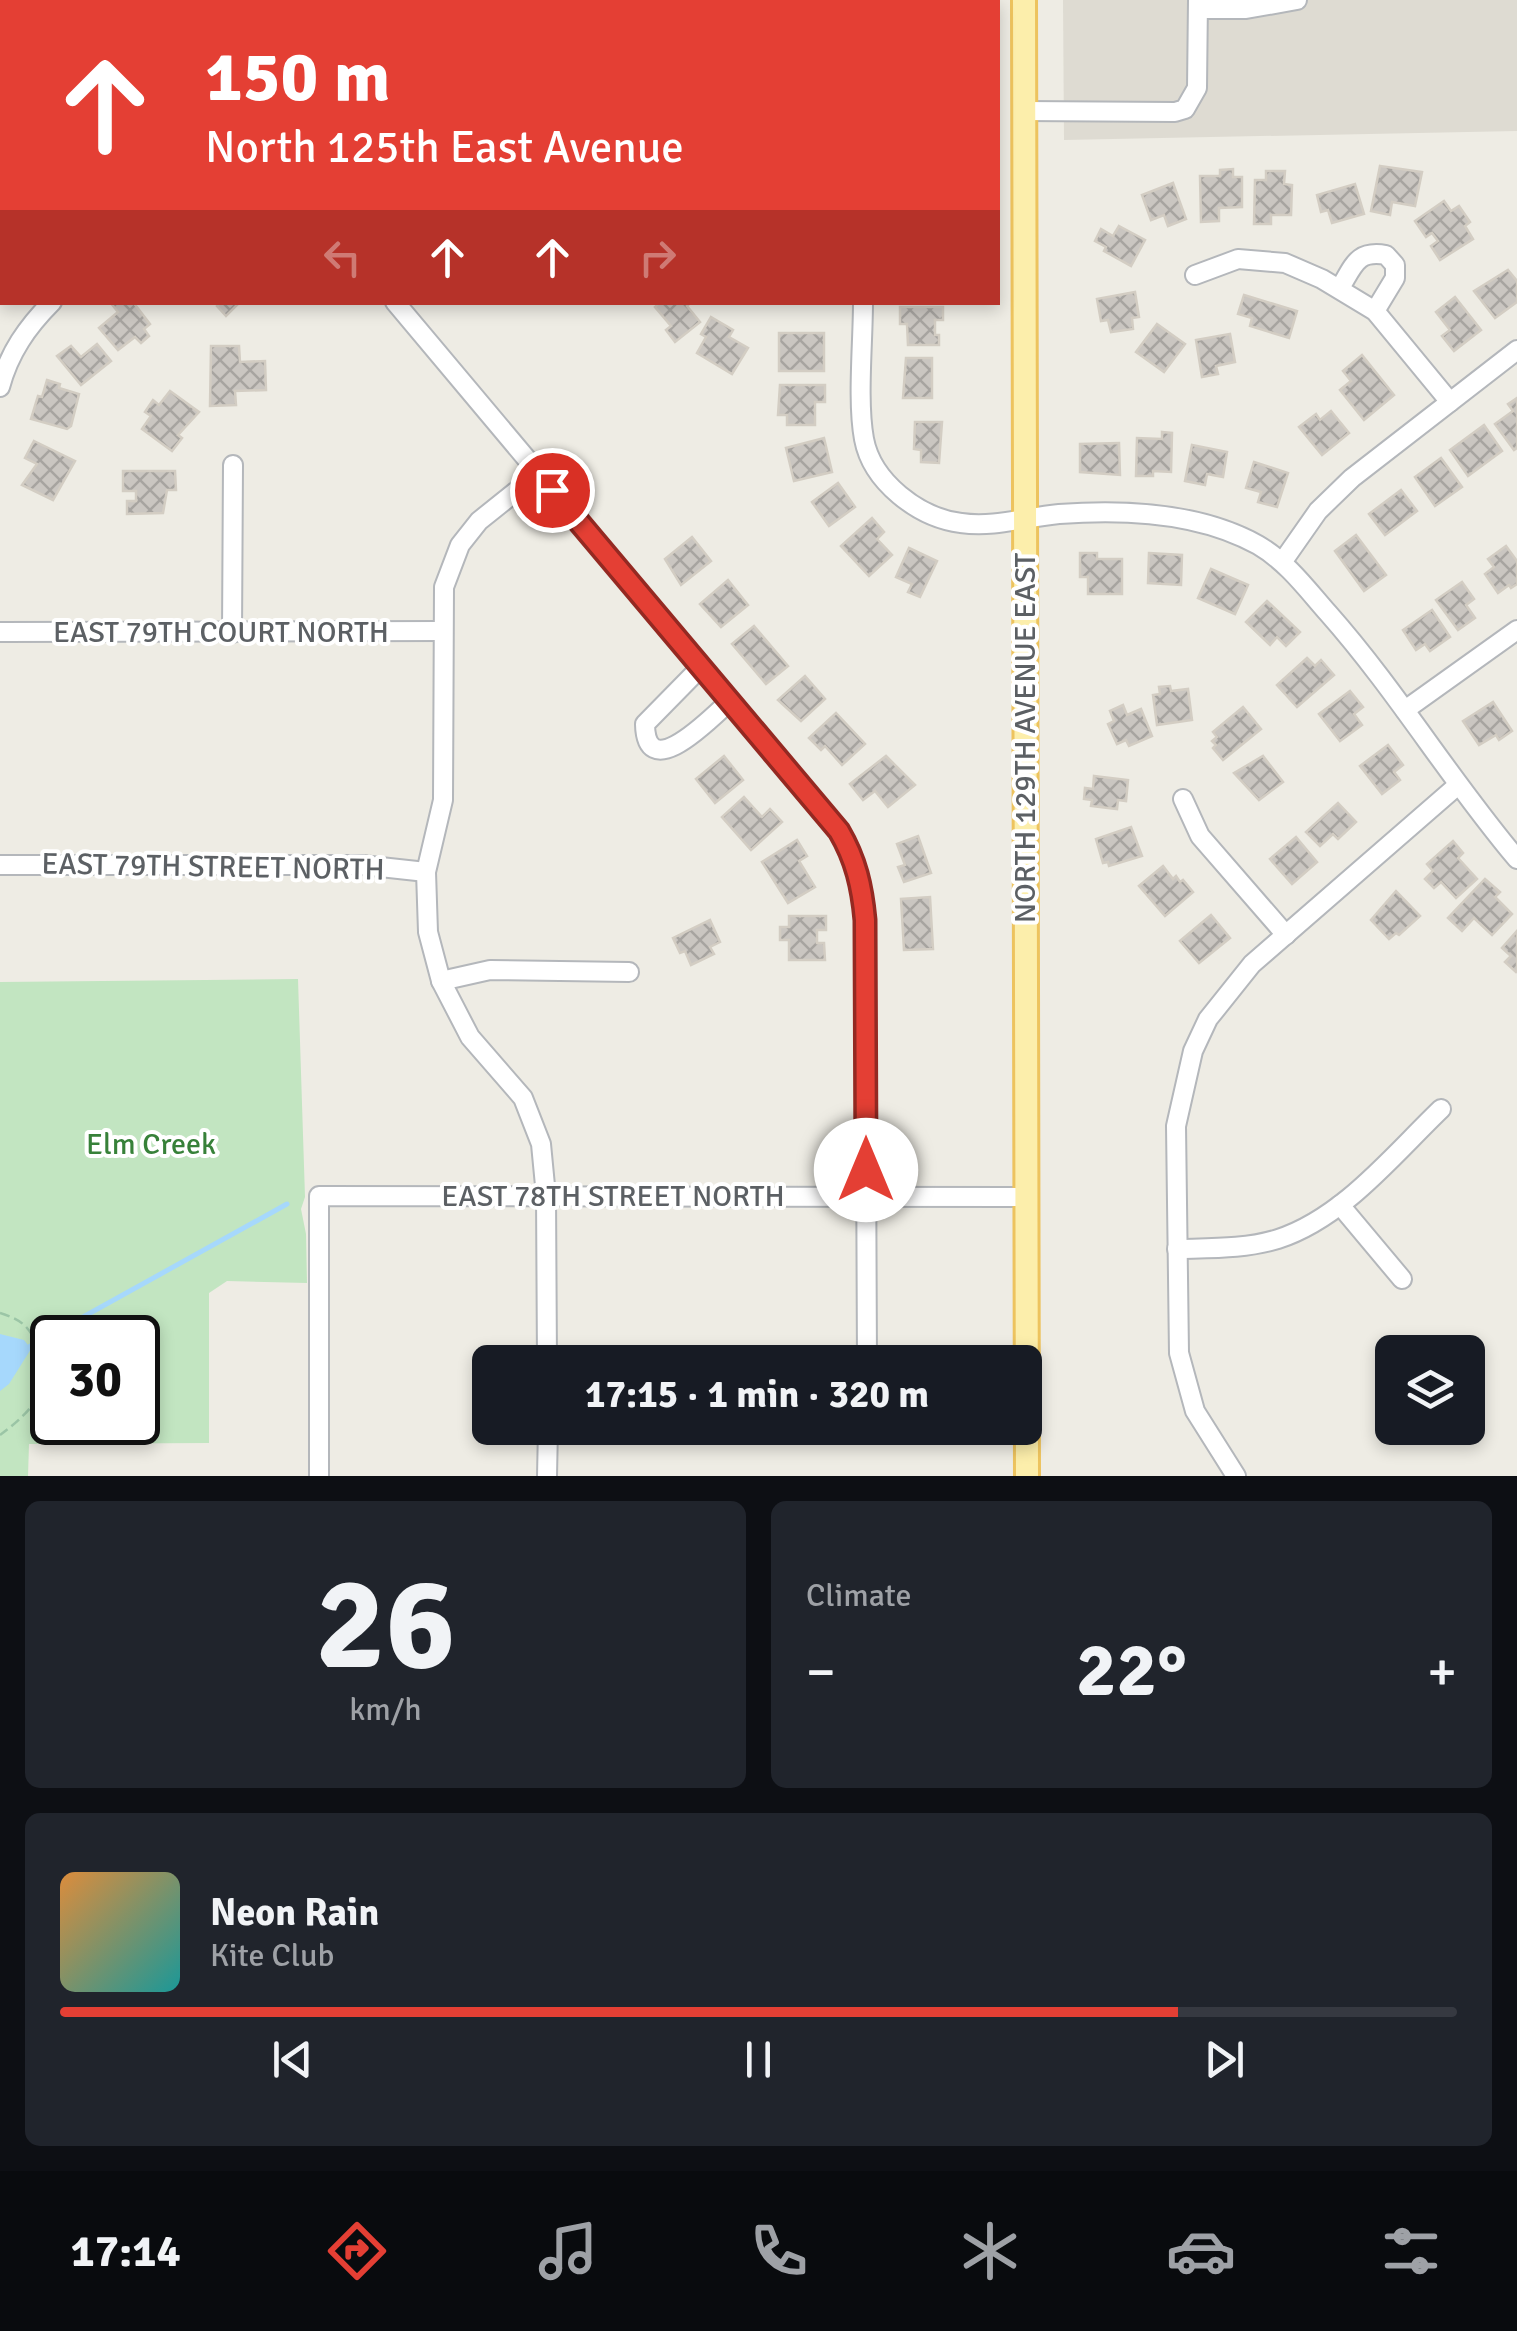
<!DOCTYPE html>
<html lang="en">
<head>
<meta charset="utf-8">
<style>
	:root { --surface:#171b24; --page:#20242c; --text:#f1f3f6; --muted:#9ea1a6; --line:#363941; --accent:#e43f34 }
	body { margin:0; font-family:Signika,sans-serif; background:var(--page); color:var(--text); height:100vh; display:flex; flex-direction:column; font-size:38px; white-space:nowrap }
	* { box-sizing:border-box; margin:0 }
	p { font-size:32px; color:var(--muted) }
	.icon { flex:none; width:55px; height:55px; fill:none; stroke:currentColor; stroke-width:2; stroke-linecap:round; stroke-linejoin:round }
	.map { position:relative; height:1476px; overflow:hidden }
	.panel { display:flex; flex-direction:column; gap:25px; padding:25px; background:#0d0f14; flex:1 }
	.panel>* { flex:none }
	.top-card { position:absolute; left:0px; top:0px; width:1000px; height:305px; box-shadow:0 5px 15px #0003; background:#e43f34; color:#fff; overflow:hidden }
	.controls { position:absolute; left:1375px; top:1335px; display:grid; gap:20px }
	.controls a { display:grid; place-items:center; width:110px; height:110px; border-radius:15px; background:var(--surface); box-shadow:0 5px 15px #0003; font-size:50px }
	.speed { position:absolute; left:30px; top:1315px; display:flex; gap:20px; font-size:50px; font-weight:700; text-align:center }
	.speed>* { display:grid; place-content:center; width:130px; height:130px; border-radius:50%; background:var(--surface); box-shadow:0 5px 15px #0003; line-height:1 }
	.speed .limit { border:5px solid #111; border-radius:15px; background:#fff; color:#111 }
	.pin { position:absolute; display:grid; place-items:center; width:85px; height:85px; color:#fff; margin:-42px; border:5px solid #fff; border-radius:50%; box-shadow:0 2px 10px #0007 }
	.me { position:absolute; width:110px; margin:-55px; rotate:0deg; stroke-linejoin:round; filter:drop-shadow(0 0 8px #0008) }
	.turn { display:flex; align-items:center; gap:35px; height:210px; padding:0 40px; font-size:45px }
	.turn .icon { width:130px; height:130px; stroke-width:2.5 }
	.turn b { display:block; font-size:70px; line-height:85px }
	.lanes { display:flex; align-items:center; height:95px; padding:0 40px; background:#0003; justify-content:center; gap:50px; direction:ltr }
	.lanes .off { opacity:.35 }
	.big { font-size:75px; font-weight:700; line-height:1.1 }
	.panel .card { flex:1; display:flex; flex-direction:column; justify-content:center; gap:15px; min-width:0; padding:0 35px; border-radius:15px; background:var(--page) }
	.panel .dial { align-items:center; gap:0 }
	.dial b { font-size:130px; line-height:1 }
	.song { display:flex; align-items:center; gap:30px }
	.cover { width:120px; height:120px; border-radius:15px; background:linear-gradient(135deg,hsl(30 70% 55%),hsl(180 70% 35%)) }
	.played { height:10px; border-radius:5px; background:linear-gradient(90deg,var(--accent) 80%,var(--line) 80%) }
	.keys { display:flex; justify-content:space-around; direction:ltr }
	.heat { display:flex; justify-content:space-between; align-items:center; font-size:55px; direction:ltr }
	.panel .tiles { flex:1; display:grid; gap:25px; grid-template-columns:1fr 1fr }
	.card:last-child { grid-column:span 2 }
	.trip { position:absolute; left:472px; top:1345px; width:570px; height:100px; border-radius:15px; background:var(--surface); box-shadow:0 5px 15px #0003; font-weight:700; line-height:100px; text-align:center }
	.dock { display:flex; height:160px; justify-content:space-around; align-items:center; background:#090b0e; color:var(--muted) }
	.dock .icon { width:70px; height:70px }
	.dock .on { color:var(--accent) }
	.dock b { font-size:45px; color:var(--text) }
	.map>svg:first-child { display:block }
	.education { fill:#dedbd2 }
	.park { fill:#c2e5c1; fill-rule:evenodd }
	.water { fill:#a6d8fc }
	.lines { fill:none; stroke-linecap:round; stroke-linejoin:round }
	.stream { stroke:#a6d8fc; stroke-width:5 }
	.building { fill:url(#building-cross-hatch); stroke:#d3cdc3; stroke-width:2.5 }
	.minor-casing { stroke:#b4b7bb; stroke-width:22 }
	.major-casing { stroke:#edc35e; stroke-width:28 }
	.path { stroke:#9bc5a6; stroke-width:2.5; stroke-dasharray:10 5; stroke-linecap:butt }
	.minor { stroke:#fff; stroke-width:18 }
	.major { stroke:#fceeab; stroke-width:22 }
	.route-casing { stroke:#942922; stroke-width:25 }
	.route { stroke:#e43f34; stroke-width:18 }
	.labels { text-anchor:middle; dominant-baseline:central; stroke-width:8; stroke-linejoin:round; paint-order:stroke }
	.street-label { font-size:30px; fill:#5c6064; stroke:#fff }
	.park-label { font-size:30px; fill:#378139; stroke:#fff }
</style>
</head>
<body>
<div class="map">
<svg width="1517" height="1476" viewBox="0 0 1517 1476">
	<defs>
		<pattern id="building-cross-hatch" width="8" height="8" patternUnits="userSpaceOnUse" patternTransform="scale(2.5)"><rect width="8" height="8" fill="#cac6c1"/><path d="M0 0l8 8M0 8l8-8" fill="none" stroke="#a7a4a0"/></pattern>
	</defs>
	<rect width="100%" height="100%" fill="#eeece4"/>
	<path class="education" d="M1063 0H1517V131L1064 140Z"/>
	<path class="park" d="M298 979 305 1197 301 1209 306 1234 307 1283 227 1281 209 1293V1443L29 1444 28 1476H0V982ZM52 1338H138V1422H52Z"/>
	<path class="water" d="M0 1334 24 1340 31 1349 9 1384 0 1391Z"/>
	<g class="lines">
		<path class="stream" d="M27 1348 287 1204"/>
	</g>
	<g class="building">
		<path d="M1380 166 1422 172 1415 206 1392 202 1390 215 1371 211Z"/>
		<path d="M1233 169V177H1242V207L1219 208V221L1201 222 1200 176H1220V170Z"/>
		<path d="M1266 171H1285L1284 184 1292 185 1291 215H1271V224H1254L1255 180H1266Z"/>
		<path d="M1173 183 1186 219 1168 226 1164 215 1151 220 1142 195Z"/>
		<path d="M1355 184 1364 214 1332 223 1328 210 1321 212 1317 195Z"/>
		<path d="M1444 201 1451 211 1459 206 1470 222 1465 226 1473 239 1440 260 1431 246 1438 241 1432 233 1426 237 1415 221Z"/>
		<path d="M1119 226 1145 240 1131 266 1104 251 1106 247 1095 241 1101 229 1113 236Z"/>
		<path d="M1508 270 1517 281V302L1495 318 1474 291Z"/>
		<path d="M1135 292 1139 317 1132 318 1133 329 1111 332 1108 320 1101 321 1097 299Z"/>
		<path d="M1244 295 1297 311 1289 338 1250 326 1252 318 1238 314Z"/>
		<path d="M1455 297 1481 330 1454 351 1442 336 1450 330 1436 312Z"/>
		<path d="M133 302 150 324 144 329 149 336 141 343 135 337 118 350 99 328 118 312 110 302Z"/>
		<path d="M221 302H240L226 316 217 306Z"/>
		<path d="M660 302H691L687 306 700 322 675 342 666 330 671 326 655 307Z"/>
		<path d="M900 307H943V320H935V335H939V345H908L907 324H900Z"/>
		<path d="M711 317 733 330 729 337 748 348 732 374 697 353 706 337 701 334Z"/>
		<path d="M1157 324 1185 344 1164 372 1136 352Z"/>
		<rect x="779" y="333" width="45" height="38"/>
		<path d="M1230 334 1235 362 1216 366 1218 374 1202 377 1196 340Z"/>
		<path d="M97 344 111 361 81 385 57 356 71 346 81 357Z"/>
		<path d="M211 346H239L240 362 265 361 266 390 235 391 236 405 210 406Z"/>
		<path d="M1362 355 1394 395 1364 420 1340 390 1351 381 1343 371Z"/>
		<path d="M906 358H932V398H903Z"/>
		<path d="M47 380 60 384 59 388 79 394 71 426 67 429 31 419 38 396 42 397Z"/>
		<path d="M780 385H825V402H815V425H787V415H778Z"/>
		<path d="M170 391 199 412 178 435 182 438 172 451 142 429 151 416 145 412 153 400 159 405Z"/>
		<path d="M1517 398V448L1514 450 1495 424 1513 411 1508 404Z"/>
		<path d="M1331 411 1349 433 1322 455 1299 427 1316 414 1320 420Z"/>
		<path d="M915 422H942L939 463 921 462V450L914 449Z"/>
		<path d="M1484 425 1502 451 1468 476 1450 450Z"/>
		<path d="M1162 432 1172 433 1171 472 1153 471V476H1136L1137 438 1162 439Z"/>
		<path d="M824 438 832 472 794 481 786 448Z"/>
		<path d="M34 441 75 461 53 500 22 485 37 464 25 458Z"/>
		<path d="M1119 443 1120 475 1080 472V444Z"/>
		<path d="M1192 445 1227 452 1223 477 1207 474 1205 485 1185 481Z"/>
		<path d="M1441 458 1462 487 1435 506 1415 477Z"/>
		<path d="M1254 462 1288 473 1277 507 1258 502 1261 492 1246 488Z"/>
		<path d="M123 471H175L176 490H167L163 513 127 514V501H136V491H123Z"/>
		<path d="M838 483 855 507 829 526 812 502Z"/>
		<path d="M1401 490 1417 511 1385 535 1369 514Z"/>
		<path d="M872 518 884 532 877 539 892 555 869 576 841 546Z"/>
		<path d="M1356 535 1386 575 1364 591 1335 551Z"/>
		<path d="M692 537 711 561 681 585 665 559Z"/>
		<path d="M1506 546 1517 561V584L1511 588 1509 585 1498 593 1485 574 1494 567 1488 559Z"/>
		<path d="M909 548 937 561 920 597 908 592 912 584 896 577Z"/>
		<path d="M1080 553H1097V559H1122V594H1088V577H1080Z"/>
		<path d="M1149 553 1182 555 1181 585 1148 583Z"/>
		<path d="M1211 569 1248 585 1235 614 1198 598Z"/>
		<path d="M728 580 748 605 721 627 700 604Z"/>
		<path d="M1462 582 1474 599 1466 605 1475 618 1458 630 1436 600Z"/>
		<path d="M1267 601 1300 632 1286 646 1277 637 1270 645 1246 622Z"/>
		<path d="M1432 610 1450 637 1430 651 1425 644 1416 650 1403 630Z"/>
		<path d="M754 626 788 666 766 684 732 644Z"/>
		<path d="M1307 658 1315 666 1321 660 1334 675 1297 707 1277 685Z"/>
		<path d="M805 676 825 699 801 721 778 700Z"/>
		<path d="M1170 686 1171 691 1188 689 1192 720 1157 725 1153 695 1160 694 1159 687Z"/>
		<path d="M1350 691 1363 707 1354 714 1362 725 1340 741 1319 714Z"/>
		<path d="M1493 702 1512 731 1499 740 1496 735 1479 745 1463 721Z"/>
		<path d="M1123 705 1127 715 1141 709 1152 736 1129 746 1126 740 1117 744 1108 724 1114 721 1110 711Z"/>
		<path d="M1243 707 1261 729 1223 760 1213 748 1216 745 1212 741 1217 737 1213 732Z"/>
		<path d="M836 713 865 744 842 765 825 746 821 750 809 738Z"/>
		<path d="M1388 745 1403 765 1394 772 1400 780 1382 794 1360 766Z"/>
		<path d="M724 756 743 780 715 803 696 779Z"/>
		<path d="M886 756 915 785 888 807 875 791 863 800 850 784Z"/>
		<path d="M1263 756 1283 782 1259 800 1234 773Z"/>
		<path d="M1094 776 1128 780 1126 801 1118 800 1117 809 1091 806 1092 800 1084 799 1085 788 1093 789Z"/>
		<path d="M744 797 762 817 770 809 782 822 751 850 722 817Z"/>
		<path d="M1338 803 1356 822 1338 839 1333 834 1320 846 1306 832Z"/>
		<path d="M1131 827 1142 856 1109 866 1108 862 1103 863 1096 839Z"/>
		<path d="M918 836 931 873 904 882 898 867 905 865 897 844Z"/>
		<path d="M1296 837 1317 862 1292 884 1270 859Z"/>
		<path d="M797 840 807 856 799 861 815 887 788 903 762 862Z"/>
		<path d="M1453 841 1463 853 1458 858 1477 879 1456 898 1441 882 1434 888 1425 879 1433 871 1427 864Z"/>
		<path d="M1163 866 1173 879 1176 876 1180 882 1183 880 1193 892 1165 916 1139 886Z"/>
		<path d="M1485 879 1500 892 1495 897 1512 914 1492 935 1474 918 1462 931 1448 918Z"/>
		<path d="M1396 891 1420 916 1399 935 1396 933 1389 939 1371 920Z"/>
		<path d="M930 897 933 949 904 950 901 899Z"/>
		<path d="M1211 915 1230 938 1199 963 1180 941Z"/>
		<path d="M789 916H826V930H817V943H824L825 960H789V940H780V927H789Z"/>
		<path d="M710 920 720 942 710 947 714 954 691 965 685 951 680 953 673 938Z"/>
		<path d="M1517 931V971L1516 972 1505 962 1511 956 1502 948Z"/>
	</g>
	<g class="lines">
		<g class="minor-casing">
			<g id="minor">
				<path d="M142 0 144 2"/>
				<path d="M496 0 498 2"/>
				<path d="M862 0V2"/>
				<path d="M67 2 70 0"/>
				<path d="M1198 9H1246L1297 0"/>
				<path d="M0 57 2 55"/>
				<path d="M1023 111 1175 112 1185 109 1197 88 1198 0"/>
				<path d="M1195 275 1238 259 1285 263 1322 279 1375 311 1450 402"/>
				<path d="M1340 288C1354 265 1357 250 1386 255L1395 265V278L1375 311"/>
				<path d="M395 302 839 831C856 860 862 887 865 920L867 1362"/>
				<path d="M863 302C863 343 857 401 864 439 872 482 919 518 961 523 994 528 1026 517 1059 514 1125 509 1199 512 1258 545 1287 562 1306 588 1328 613 1397 691 1450 780 1517 859"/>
				<path d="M0 387C9 353 27 327 52 302"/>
				<path d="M539 473 479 521 460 545 444 587 443 800 426 872 428 932 441 981 470 1037 523 1098 541 1144 546 1196 547 1362"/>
				<path d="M1283 561 1318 511 1352 478 1517 350"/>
				<path d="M0 632 443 631"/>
				<path d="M232 633 233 465"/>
				<path d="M701 667 645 724C646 787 713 716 730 701"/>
				<path d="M1405 710 1517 630"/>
				<path d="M1183 799 1200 836 1286 935"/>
				<path d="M0 865H362L426 872"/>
				<path d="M441 981 490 970 629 972"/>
				<path d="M1340 1205 1402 1279"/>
				<path d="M1177 1249C1211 1248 1246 1249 1278 1239 1343 1218 1393 1155 1441 1109"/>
				<path d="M319 1476V1196L1027 1197"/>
				<path d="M547 1476 548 1428"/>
				<path d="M1236 1476 1195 1411 1179 1353 1176 1126 1193 1051 1208 1019 1252 964 1458 785"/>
			</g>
		</g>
		<g class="major-casing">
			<path id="major" d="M1024 0 1027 1476"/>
		</g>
		<path class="path" d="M0 1313C19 1319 27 1324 36 1342 57 1384 35 1409 0 1435"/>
		<use href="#minor" class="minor"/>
		<use href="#major" class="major"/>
	</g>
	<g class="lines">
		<g class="route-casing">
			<path id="route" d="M552 490 839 831C856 860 862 887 865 920L866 1170"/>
		</g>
		<use href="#route" class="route"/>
	</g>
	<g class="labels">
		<g class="street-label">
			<text x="221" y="632">EAST 79TH COURT NORTH</text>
			<text transform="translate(1025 738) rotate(-90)">NORTH 129TH AVENUE EAST</text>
			<text transform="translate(213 867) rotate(1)">EAST 79TH STREET NORTH</text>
			<text x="613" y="1196">EAST 78TH STREET NORTH</text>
		</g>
		<g class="park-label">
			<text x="151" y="1144">Elm Creek</text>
		</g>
	</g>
</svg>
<div class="controls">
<a><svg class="icon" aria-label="layers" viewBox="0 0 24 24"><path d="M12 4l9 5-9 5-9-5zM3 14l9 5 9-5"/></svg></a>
</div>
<div class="speed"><div class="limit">30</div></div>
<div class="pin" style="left:552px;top:490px;background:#d93025"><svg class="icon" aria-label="arrive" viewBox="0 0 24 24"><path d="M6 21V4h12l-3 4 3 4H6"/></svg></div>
<svg class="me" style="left:866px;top:1170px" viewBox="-20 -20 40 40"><circle r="19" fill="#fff"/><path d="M0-13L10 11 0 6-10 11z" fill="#e43f34"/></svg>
<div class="trip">17:15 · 1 min · 320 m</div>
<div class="top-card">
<div class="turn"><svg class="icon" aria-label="ahead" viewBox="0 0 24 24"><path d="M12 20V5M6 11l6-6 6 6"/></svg><div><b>150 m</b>North 125th East Avenue</div></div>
<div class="lanes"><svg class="icon off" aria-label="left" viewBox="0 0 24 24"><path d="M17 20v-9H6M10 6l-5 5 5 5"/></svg><svg class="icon" aria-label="ahead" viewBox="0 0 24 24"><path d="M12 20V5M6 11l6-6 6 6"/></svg><svg class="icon" aria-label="ahead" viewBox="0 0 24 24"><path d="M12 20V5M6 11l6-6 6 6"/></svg><svg class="icon off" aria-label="right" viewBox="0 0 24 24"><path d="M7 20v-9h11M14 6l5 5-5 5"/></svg></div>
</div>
</div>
<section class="panel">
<div class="tiles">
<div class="card dial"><b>26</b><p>km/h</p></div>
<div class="card"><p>Climate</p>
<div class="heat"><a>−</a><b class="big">22°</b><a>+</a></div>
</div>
<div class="card">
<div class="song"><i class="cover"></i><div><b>Neon Rain</b><p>Kite Club</p></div></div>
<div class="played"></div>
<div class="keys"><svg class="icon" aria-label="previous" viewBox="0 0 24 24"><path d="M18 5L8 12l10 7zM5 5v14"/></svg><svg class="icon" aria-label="pause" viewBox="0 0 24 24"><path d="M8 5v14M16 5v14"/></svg><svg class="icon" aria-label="next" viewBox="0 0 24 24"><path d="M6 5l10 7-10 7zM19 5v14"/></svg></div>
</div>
</div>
</section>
<nav class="dock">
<b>17:14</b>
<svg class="icon on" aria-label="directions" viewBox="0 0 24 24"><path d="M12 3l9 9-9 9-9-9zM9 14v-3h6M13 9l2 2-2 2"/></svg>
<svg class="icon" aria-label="music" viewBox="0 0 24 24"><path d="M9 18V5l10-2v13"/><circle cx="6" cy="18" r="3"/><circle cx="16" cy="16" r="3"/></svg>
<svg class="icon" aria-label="phone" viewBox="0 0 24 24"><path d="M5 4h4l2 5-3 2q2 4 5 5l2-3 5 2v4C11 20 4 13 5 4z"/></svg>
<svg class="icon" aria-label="climate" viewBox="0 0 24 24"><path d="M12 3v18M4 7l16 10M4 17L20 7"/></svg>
<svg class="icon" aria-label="car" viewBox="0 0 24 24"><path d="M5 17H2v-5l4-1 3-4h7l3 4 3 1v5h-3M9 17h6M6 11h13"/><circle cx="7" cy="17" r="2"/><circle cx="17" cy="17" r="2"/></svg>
<svg class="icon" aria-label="filters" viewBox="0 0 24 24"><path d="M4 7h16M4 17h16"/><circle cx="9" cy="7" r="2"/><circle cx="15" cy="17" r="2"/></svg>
</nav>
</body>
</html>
